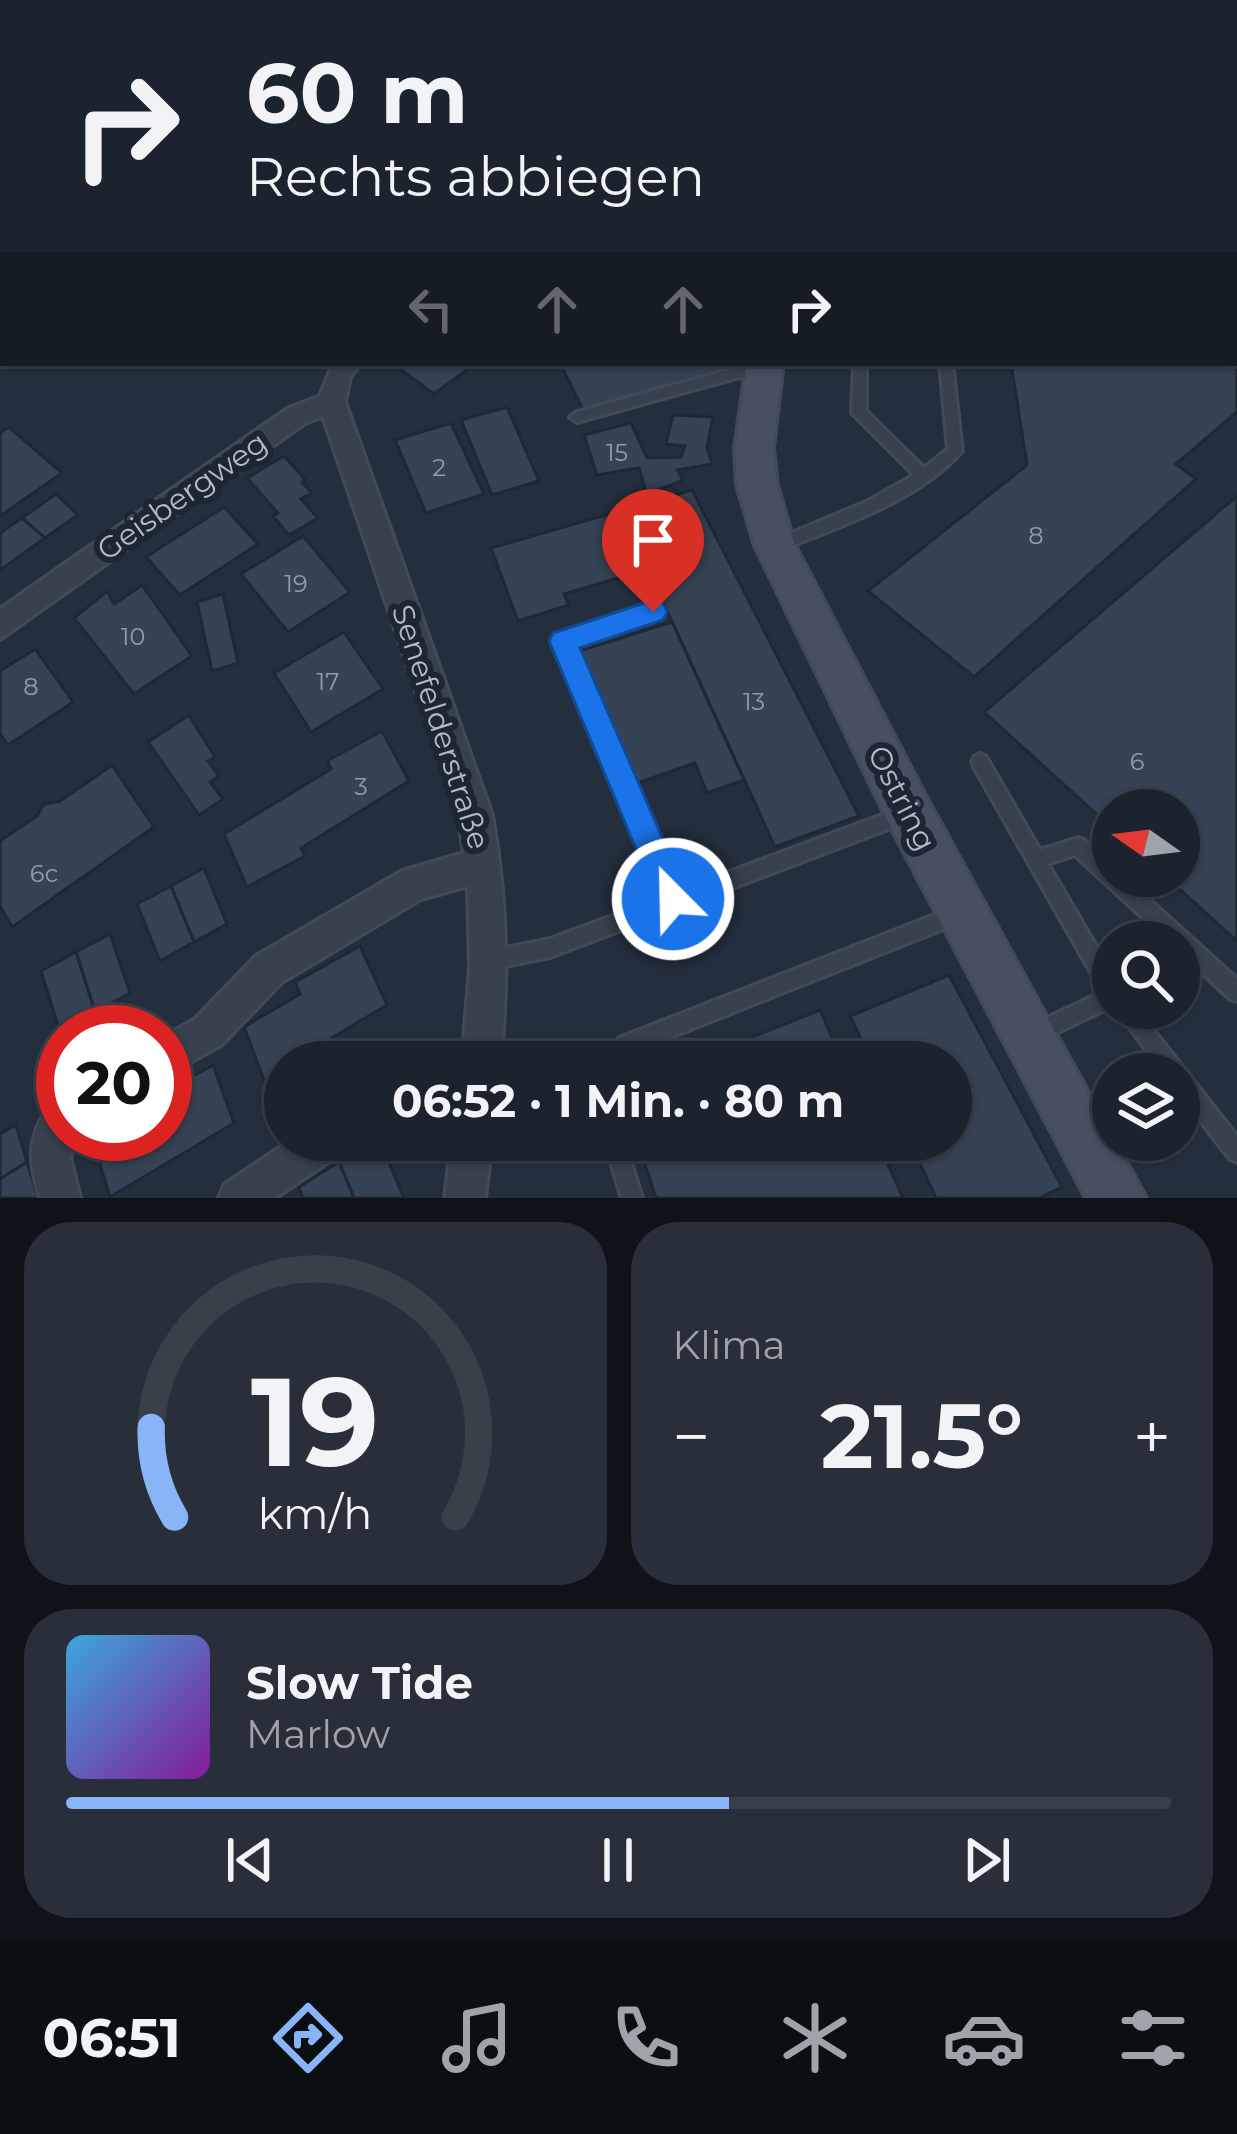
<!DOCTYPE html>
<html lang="de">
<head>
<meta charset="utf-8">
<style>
	:root { --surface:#1b232e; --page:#282f3a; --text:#f1f3f6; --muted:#a0a4aa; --line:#39404a; --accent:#8ab4f8 }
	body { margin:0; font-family:Montserrat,sans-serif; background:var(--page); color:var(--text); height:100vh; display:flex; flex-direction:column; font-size:45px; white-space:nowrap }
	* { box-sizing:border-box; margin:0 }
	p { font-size:39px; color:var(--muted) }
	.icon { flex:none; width:66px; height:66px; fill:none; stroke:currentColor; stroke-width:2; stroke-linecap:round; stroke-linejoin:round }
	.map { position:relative; height:1198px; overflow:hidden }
	.sheet { display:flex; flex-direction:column; gap:24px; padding:24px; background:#0f1319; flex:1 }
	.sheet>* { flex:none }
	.banner { position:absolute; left:0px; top:0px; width:1239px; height:366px; box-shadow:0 3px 9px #0004,0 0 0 3px var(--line); background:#1b232e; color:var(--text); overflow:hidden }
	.needle { width:78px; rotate:284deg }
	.controls { position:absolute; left:1092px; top:789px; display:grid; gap:24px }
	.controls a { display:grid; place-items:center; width:108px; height:108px; border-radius:50%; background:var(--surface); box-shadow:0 3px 9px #0004,0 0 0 3px var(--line); font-size:60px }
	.speed { position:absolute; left:36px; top:1005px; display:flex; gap:24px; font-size:60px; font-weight:700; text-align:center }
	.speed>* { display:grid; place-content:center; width:156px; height:156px; border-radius:50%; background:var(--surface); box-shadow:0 3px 9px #0004,0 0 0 3px var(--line); line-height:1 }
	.speed .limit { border:18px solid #d22; background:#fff; color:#111 }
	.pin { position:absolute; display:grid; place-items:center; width:102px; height:102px; color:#fff; margin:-123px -51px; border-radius:50% 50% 50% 0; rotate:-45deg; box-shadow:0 0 12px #0007 }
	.pin .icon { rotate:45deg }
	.me { position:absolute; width:132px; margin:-66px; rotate:337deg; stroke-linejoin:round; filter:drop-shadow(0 0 9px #0008) }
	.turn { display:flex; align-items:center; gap:42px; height:252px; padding:0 48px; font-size:54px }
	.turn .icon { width:156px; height:156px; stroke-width:2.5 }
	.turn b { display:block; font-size:84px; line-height:102px }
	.lanes { display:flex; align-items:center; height:114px; padding:0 48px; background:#0003; justify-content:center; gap:60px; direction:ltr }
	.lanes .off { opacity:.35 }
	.big { font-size:90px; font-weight:700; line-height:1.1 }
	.sheet .tile { flex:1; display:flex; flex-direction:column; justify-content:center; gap:18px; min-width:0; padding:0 42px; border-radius:48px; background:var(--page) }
	.sheet .dial { align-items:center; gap:0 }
	.dial svg { height:312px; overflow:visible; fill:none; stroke:var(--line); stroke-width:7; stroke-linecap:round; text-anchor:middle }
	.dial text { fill:var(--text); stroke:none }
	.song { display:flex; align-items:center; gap:36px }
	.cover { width:144px; height:144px; border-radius:18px; background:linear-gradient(135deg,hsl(200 70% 55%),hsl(290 70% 35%)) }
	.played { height:12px; border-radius:6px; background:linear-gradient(90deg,var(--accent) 60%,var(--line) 60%) }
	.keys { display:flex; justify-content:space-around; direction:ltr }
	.heat { display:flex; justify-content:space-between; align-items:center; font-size:66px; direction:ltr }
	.sheet .tiles { flex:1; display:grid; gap:24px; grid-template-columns:1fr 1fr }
	.tile:last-child { grid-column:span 2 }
	.trip { position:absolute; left:264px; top:1041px; width:708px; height:120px; border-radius:60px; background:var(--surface); box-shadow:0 3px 9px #0004,0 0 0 3px var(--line); font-weight:700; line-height:120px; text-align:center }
	.tab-bar { display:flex; height:192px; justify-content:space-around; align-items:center; background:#0b0e12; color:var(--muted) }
	.tab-bar .icon { width:84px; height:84px }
	.tab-bar .selected { color:var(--accent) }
	.tab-bar b { font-size:54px; color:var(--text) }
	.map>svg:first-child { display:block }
	.building { fill:#364354; stroke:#1f2835; stroke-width:3 }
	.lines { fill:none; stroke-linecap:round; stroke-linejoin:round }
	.lane-casing { stroke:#414a57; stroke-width:6 }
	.street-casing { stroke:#414a57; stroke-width:6 }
	.secondary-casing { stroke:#414a57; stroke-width:6 }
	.lane { fill:#38414e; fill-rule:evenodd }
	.street { fill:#38414e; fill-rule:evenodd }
	.secondary { fill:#465061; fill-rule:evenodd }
	.route { fill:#1a73e8; stroke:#114b97; stroke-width:3 }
	.labels { text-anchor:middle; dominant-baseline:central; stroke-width:12; stroke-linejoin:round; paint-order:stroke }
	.number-label { font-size:24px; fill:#929caa }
	.street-label { font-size:30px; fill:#b4bcc9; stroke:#1d2633 }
</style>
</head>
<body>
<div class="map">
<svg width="1237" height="1198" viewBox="0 0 1237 1198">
	<rect width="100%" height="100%" fill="#242f3e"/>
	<g class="building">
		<path d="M403 363H476L434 394 397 367Z"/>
		<path d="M560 363H733L732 371 584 412Z"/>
		<path d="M1011 363H1226L1237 369V412L1176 464 1196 479 974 677 868 591 1027 465Z"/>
		<path d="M507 407 539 481 492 495 461 420Z"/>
		<path d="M673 415 713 417 707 447 712 464 677 470 683 480 647 495 639 468 597 475 584 435 631 423 647 458 681 457 685 446 666 444Z"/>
		<path d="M451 423 484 494 426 513 395 440Z"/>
		<path d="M9 427 62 473 0 516V433Z"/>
		<path d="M284 456 305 479 302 482 312 493 301 499 318 518 289 535 273 516 278 513 247 478Z"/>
		<path d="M692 490 859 816 775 847 648 569 564 594 569 605 518 621 491 548Z"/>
		<path d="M56 494 78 515 45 538 22 518Z"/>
		<path d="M1237 496V941L1165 876H1179V810H1113V829L984 712Z"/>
		<path d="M224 507 258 544 180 595 146 557Z"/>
		<path d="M22 518 45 538 0 570V533Z"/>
		<path d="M303 536 350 592 288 632 241 574Z"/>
		<path d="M142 585 192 656 134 694 74 618 107 591 114 604Z"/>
		<path d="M223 594 238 663 212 671 197 602Z"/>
		<path d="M672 622 744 780 707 793 695 763 629 786 576 652Z"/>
		<path d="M344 632 383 689 311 732 274 673Z"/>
		<path d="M35 649 73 702 8 745 0 734V671Z"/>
		<path d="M189 715 215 757 208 761 219 776 210 782 223 799 199 815 148 742Z"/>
		<path d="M382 731 409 781 301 848 305 856 247 887 224 834 331 769 327 761Z"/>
		<path d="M112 765 154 827 12 927 0 906V841L37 816 44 804 60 801Z"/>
		<path d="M204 868 227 924 194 942 171 886Z"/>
		<path d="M171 886 194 942 160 961 137 904Z"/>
		<path d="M110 934 130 993 95 1012 76 952Z"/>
		<path d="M360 946 387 1005 325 1042 329 1052 312 1062H285V1078L267 1088 244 1027 300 994 295 982Z"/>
		<path d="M76 952 95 1012 60 1032 41 971Z"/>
		<path d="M949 975 1062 1187 1039 1198H936L909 1140H951V1062H872L850 1016Z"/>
		<path d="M820 1010 843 1062H690Z"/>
		<path d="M213 1065 234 1123 110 1197 91 1135 165 1134V1092Z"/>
		<path d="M16 1125 27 1162 0 1179V1134Z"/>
		<path d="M374 1140H379L404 1198H354L339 1162Z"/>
		<path d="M637 1140H877L903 1198H656Z"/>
		<path d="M27 1162 38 1198H0V1179Z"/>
		<path d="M339 1162 354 1198H303L299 1187Z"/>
	</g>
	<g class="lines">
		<g class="lane-casing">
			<g id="lane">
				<path d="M854 363H866V411L924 468 948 449 940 363H952L962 451C920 499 843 526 783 549H773L771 545 773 541 866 502 914 475 852 413Z"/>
				<path d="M739 367 768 374 769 377 763 382 739 377 577 422 570 417 577 412Z"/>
				<path d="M653 606 658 607 661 612 658 617 572 645 678 891 906 806 912 808 914 814 912 820 550 957 491 969 485 966 482 960 485 954 491 951 550 939 663 897 555 641 558 636Z"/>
				<path d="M980 754 986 757 1040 850 1078 838 1084 840 1113 866V876H1123L1237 979V1001L1230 999 1179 951V942H1169L1075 855 1048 864 1113 975V1006L1035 1043 1028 1041 1026 1034 1028 1027 1102 992 974 767 972 762 974 757Z"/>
				<path d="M955 907 961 910 964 916 961 922 633 1052 626 1062H604L619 1038Z"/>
				<path d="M1115 1008H1136L1237 1136V1162L1230 1159 1179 1094V1074H1164Z"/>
				<path d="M604 1140H624L642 1198H622Z"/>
			</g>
		</g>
		<g class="street-casing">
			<g id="street">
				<path d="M333 363H361L350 377 345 402 492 815C507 897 509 978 500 1062H462L470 969 468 886 421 899 282 982 221 1045 165 1076V1036L195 1019 256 956 402 871 464 853 458 815 323 416 305 423 0 639V609L287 409 320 396Z"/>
				<path d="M63 1100V1134H77L70 1158 80 1198H40C29 1163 27 1137 49 1106Z"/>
				<path d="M291 1140H346L340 1154 275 1198H219L225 1184Z"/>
				<path d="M452 1140H492L485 1198H445Z"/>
			</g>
		</g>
		<g class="secondary-casing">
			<g id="secondary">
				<path d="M602 0H631L633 3H604Z"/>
				<path d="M747 363H783L773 448 777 485 795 546 926 797 1146 1198H1086L892 829 755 546 737 485 735 448Z"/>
			</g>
		</g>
		<use href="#lane" class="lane"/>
		<use href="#street" class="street"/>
		<use href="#secondary" class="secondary"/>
	</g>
	<path class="route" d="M653 600 663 603 667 612 663 620 580 648 689 899 685 911 673 915 662 911 549 641 553 633Z"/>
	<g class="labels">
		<g class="number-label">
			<text x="617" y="452">15</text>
			<text x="439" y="467">2</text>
			<text x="1036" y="535">8</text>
			<text x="296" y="583">19</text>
			<text x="133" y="636">10</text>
			<text x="328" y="681">17</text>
			<text x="31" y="686">8</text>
			<text x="754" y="701">13</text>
			<text x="1137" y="761">6</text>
			<text x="361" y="786">3</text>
			<text x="44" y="873">6c</text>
		</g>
		<g class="street-label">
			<text transform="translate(182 496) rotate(-35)">Geisbergweg</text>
			<text transform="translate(441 727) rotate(72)">Senefelderstraße</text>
			<text transform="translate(902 798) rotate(63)">Ostring</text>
		</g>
	</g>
</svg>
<div class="controls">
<a><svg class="needle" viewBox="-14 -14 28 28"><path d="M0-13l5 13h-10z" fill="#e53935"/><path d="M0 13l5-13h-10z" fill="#a0a4aa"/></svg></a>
<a><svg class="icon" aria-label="search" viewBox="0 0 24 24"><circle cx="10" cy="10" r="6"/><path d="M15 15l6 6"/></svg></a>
<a><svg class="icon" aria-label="layers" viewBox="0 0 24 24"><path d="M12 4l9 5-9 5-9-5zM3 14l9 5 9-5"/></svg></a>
</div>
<div class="speed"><div class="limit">20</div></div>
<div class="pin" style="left:653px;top:612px;background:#d93025"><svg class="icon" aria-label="arrive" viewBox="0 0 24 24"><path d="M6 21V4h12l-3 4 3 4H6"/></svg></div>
<svg class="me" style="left:673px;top:899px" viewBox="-20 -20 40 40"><circle r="17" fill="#1a73e8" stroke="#fff" stroke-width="3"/><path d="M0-11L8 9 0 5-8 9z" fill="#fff"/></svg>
<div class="trip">06:52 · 1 Min. · 80 m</div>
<div class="banner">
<div class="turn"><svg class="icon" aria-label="right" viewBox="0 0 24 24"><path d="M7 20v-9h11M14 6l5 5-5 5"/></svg><div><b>60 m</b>Rechts abbiegen</div></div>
<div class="lanes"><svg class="icon off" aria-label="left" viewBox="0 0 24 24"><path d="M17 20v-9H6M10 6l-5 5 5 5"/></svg><svg class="icon off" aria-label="ahead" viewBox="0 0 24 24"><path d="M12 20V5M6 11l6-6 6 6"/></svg><svg class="icon off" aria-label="ahead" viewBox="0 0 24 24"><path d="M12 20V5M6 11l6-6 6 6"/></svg><svg class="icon" aria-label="right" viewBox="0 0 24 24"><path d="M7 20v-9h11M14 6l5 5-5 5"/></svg></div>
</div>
</div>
<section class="sheet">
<div class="tiles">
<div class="tile dial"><svg viewBox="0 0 100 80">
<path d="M14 69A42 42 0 1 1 86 69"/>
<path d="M14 69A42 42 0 0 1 8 46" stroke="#8ab4f8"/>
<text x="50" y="56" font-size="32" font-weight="700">19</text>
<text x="50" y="72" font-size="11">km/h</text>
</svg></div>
<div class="tile"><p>Klima</p>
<div class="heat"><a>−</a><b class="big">21.5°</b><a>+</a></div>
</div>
<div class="tile">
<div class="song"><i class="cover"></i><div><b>Slow Tide</b><p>Marlow</p></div></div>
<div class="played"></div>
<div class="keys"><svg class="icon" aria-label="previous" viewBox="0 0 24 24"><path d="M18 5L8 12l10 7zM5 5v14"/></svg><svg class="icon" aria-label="pause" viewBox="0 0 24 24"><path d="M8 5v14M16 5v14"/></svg><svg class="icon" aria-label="next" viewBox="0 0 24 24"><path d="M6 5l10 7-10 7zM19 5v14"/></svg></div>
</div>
</div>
</section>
<nav class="tab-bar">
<b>06:51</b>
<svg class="icon selected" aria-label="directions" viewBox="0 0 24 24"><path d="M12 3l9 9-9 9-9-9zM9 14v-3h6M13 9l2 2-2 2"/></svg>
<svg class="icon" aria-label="music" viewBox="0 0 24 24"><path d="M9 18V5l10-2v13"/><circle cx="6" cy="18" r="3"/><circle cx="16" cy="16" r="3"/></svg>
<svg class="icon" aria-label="phone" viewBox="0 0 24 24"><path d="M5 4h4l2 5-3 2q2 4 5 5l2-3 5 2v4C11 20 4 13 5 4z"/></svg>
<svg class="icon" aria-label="climate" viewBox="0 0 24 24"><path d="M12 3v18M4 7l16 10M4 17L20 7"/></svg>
<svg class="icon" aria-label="car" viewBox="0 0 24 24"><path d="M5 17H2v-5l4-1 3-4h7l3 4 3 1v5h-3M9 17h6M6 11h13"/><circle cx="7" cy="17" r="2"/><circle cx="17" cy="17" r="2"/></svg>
<svg class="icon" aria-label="filters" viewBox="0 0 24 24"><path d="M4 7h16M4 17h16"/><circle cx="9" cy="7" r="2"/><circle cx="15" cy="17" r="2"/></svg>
</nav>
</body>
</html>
